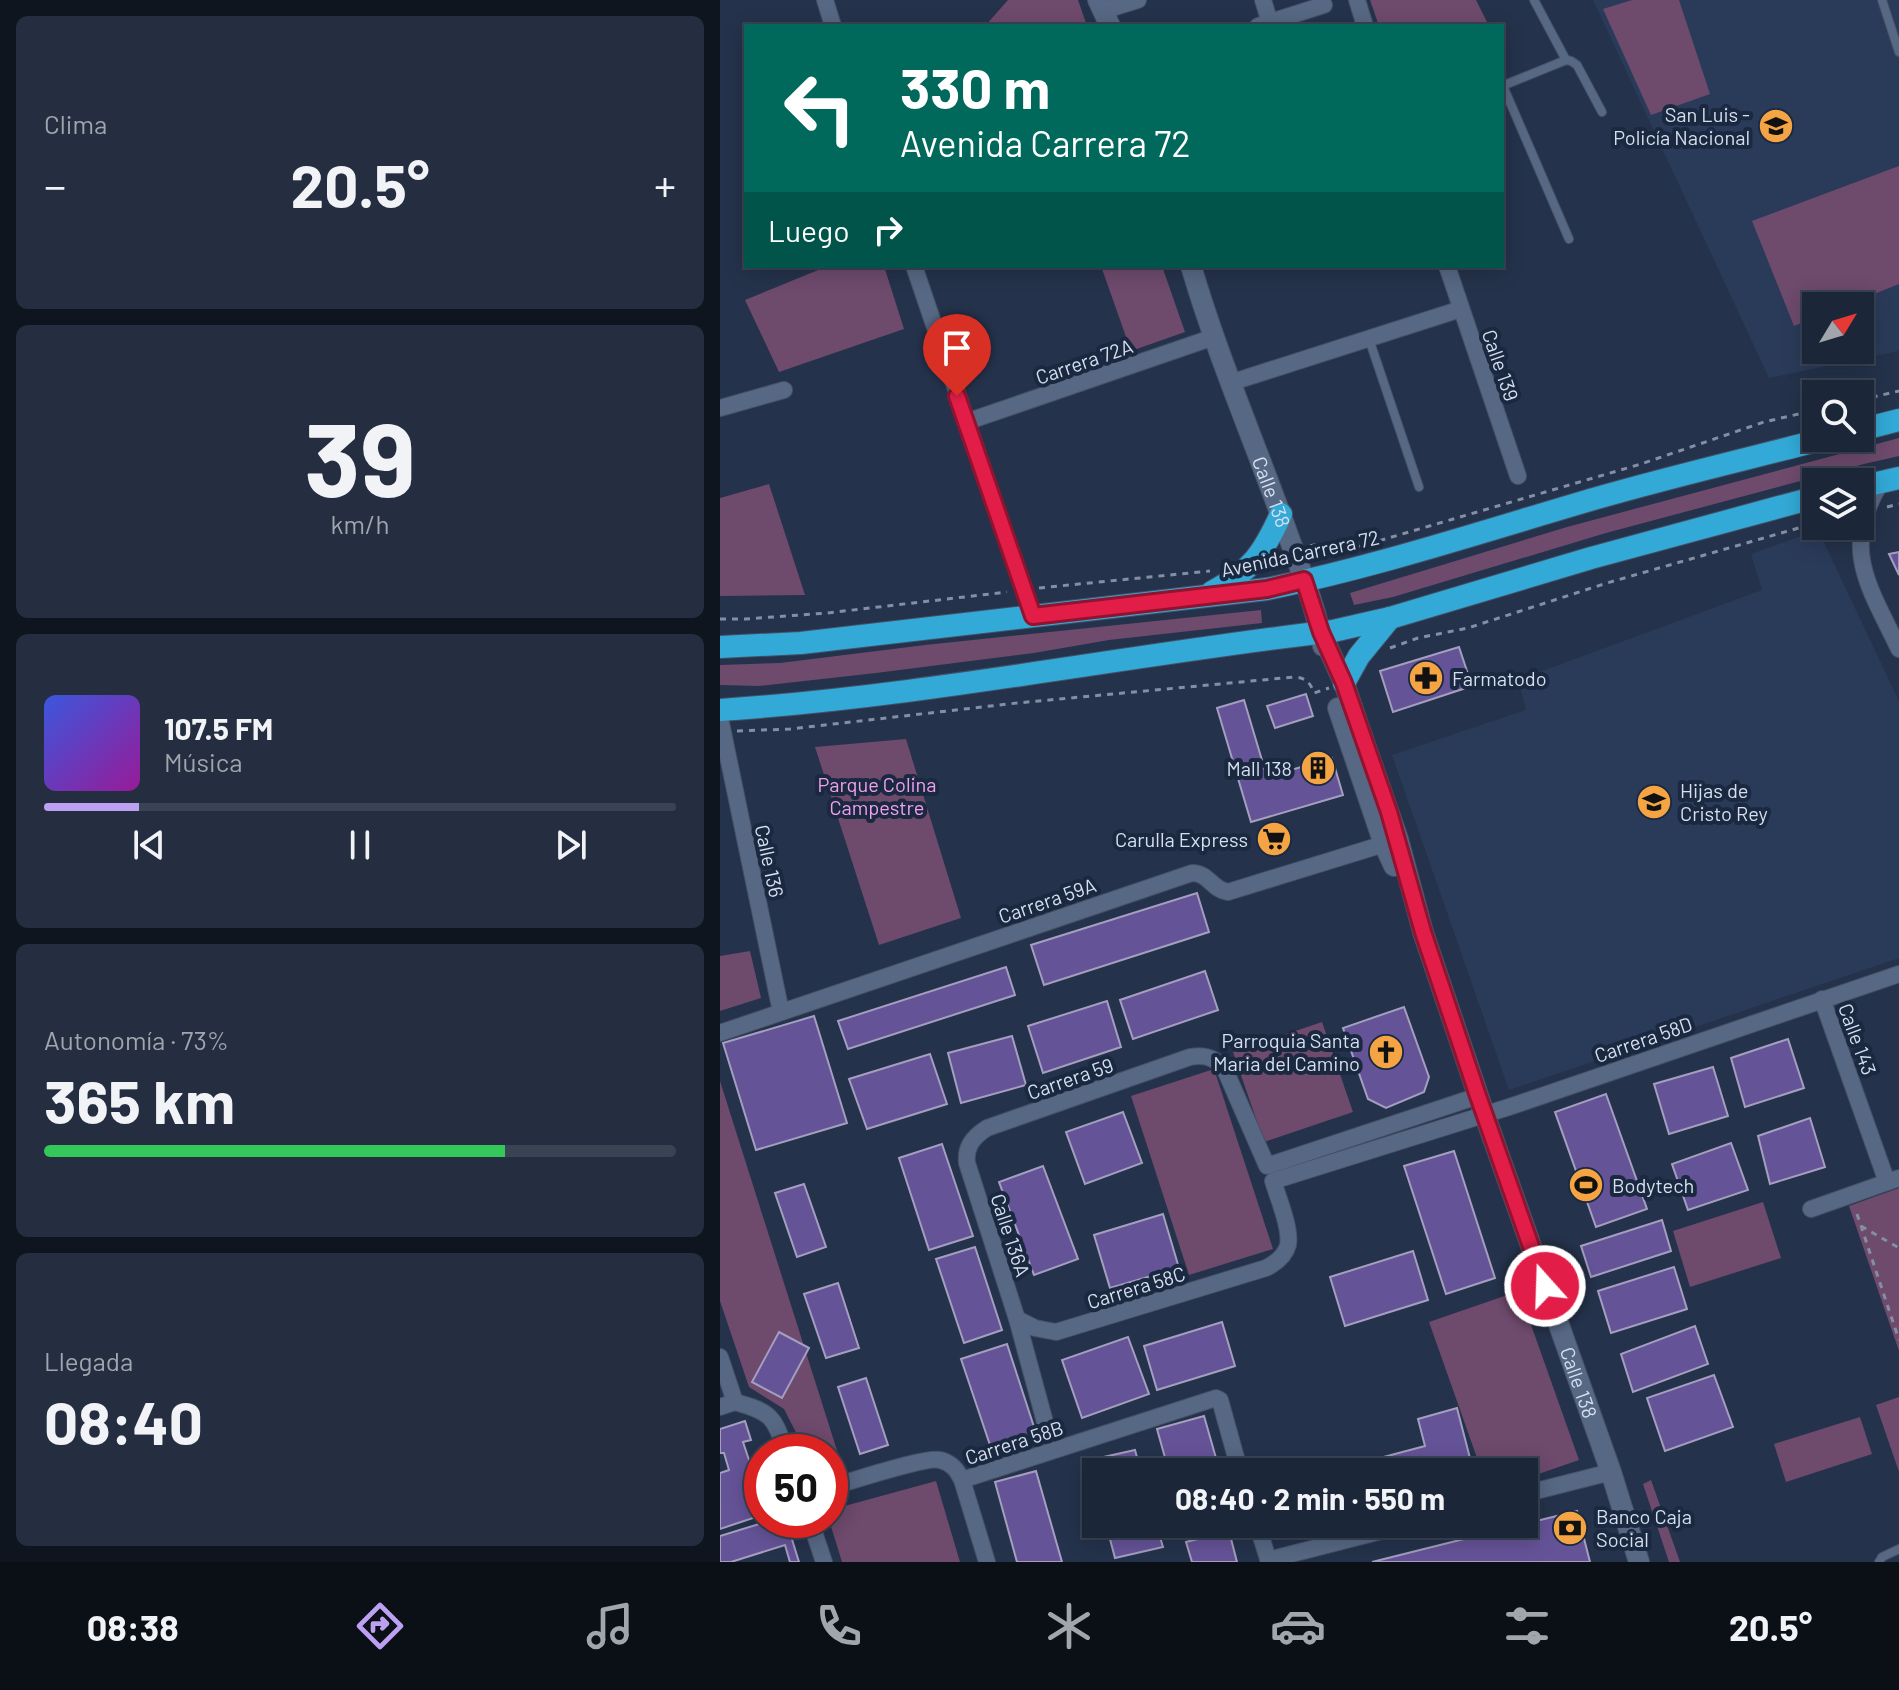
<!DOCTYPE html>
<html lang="es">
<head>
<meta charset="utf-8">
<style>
	:root { --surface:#1b2638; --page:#242e40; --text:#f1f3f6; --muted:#a0a5ae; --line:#394353; --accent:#bca0f2 }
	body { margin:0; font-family:Barlow,sans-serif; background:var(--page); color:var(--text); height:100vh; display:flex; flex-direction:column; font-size:30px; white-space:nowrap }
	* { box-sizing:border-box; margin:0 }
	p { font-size:26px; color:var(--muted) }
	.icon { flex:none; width:44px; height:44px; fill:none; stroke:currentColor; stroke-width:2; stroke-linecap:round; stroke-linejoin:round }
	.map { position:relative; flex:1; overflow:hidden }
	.sheet { display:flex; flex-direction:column; gap:16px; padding:16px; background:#0f151f; width:720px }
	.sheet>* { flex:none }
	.banner { position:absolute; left:24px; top:24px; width:760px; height:244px; border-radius:0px; box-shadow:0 4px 20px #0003,0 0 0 2px var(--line); background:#00695c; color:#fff; overflow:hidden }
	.needle { width:52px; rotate:52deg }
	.controls { position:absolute; left:1082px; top:292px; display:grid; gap:16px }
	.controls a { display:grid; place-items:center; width:72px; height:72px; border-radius:0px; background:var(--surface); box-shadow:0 4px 20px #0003,0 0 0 2px var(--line); font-size:40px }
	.speed { position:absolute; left:24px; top:1434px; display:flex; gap:16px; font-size:40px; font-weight:700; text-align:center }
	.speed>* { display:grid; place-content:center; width:104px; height:104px; border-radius:50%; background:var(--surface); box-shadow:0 4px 20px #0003,0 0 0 2px var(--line); line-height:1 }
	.speed .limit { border:12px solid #d22; background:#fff; color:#111 }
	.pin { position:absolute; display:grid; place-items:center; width:68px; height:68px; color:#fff; margin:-82px -34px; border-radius:50% 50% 50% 0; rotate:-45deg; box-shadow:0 0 8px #0007 }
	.pin .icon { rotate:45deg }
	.me { position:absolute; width:88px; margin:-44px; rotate:340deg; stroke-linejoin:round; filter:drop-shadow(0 0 6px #0008) }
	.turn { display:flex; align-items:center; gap:28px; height:168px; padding:0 24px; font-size:36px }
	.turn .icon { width:104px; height:104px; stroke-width:2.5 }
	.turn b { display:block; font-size:56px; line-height:68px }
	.then { display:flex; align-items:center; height:76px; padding:0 24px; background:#0003; gap:16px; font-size:30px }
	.big { font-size:60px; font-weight:700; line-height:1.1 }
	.sheet .card { flex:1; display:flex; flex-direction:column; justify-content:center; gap:12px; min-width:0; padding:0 28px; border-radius:12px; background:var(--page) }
	.sheet .dial { align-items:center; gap:0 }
	.dial b { font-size:104px; line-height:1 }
	.song { display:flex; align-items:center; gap:24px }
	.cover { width:96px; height:96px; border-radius:12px; background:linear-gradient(135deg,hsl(230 70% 55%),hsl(300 70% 35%)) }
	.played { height:8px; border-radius:4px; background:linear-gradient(90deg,var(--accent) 15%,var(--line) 15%) }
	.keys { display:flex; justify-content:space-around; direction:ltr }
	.heat { display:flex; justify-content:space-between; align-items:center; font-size:44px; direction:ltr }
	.charge { height:12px; border-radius:6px; background:linear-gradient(90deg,#34c759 73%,var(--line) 0) }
	.trip { position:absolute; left:362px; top:1458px; width:456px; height:80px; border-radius:0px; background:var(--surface); box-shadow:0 4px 20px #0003,0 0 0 2px var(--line); font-weight:700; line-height:80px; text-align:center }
	.tab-bar { display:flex; height:128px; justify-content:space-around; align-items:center; background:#0b0f16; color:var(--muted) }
	.tab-bar .icon { width:56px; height:56px }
	.tab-bar .selected { color:var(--accent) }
	.tab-bar b { font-size:36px; color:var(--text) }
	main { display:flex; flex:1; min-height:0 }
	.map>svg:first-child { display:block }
	.built { fill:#2a3b59; fill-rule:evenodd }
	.green { fill:#6e4a6d }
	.building { fill:#655398; stroke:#a49ebf; stroke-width:2 }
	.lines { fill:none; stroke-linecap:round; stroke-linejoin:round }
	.service-casing { stroke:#445065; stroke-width:10 }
	.minor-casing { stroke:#445065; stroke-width:18 }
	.secondary-casing { stroke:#445065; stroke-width:22 }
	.trunk-casing { stroke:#445065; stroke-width:24 }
	.path { stroke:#848fa3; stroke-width:3; stroke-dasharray:6 6; stroke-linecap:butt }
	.service { stroke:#576884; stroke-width:8 }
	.minor { stroke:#576884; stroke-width:16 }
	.secondary { stroke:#576884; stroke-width:20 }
	.trunk { stroke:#32a9d6; stroke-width:22 }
	.route-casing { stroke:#92132f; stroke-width:20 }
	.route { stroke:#e11d48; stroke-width:14 }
	.labels { text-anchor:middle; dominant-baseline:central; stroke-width:8; stroke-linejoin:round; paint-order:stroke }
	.poi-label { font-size:20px; fill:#d5dfef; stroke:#1a2840; text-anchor:end }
	.street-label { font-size:20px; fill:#d5dfef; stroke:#1a2840 }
	.park-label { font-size:20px; fill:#f0a0ef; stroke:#1a2840 }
</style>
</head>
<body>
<main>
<section class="sheet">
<div class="card"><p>Clima</p>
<div class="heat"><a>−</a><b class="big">20.5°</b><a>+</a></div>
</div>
<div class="card dial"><b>39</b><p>km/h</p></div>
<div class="card">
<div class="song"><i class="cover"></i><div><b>107.5 FM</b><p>Música</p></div></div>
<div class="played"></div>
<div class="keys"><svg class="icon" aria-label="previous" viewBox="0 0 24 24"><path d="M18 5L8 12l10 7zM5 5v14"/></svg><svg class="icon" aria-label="pause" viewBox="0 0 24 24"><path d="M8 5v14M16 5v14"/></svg><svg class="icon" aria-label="next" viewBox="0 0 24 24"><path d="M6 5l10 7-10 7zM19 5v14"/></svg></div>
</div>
<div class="card"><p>Autonomía · 73%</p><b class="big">365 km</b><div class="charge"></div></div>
<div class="card"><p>Llegada</p><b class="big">08:40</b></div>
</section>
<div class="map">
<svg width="1179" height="1562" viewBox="0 0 1179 1562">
	<rect width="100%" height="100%" fill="#24324b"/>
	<g class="built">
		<path d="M873 0H1179V351L1049 378ZM1096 306H1140V350H1096Z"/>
		<path d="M1098 530 1179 701V958L789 1090 672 755 806 710 798 680 1042 590 1031 554Z"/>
	</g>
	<g class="green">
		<path d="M288 0H358L367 26H265Z"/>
		<path d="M650 0H756L769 26H659Z"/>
		<path d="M912 0H959L990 94 931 115 883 9Z"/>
		<path d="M1179 166V284L1124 306H1096V317L1074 326 1032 221Z"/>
		<path d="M108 266H164L184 329 59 372 25 300Z"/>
		<path d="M381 266H442L465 332 411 351Z"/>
		<path d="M1179 438V456L1144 464 886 533 673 597 634 605 630 593 847 527Z"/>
		<path d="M49 484 85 595 0 596V498Z"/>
		<path d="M541 610 542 623 389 640 314 653 156 673 39 686 0 685V665L60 663 205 645Z"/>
		<path d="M186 739 241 918 159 945 95 747Z"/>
		<path d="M30 951 41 998 0 1011V956Z"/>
		<path d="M602 1022 633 1112 544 1142 513 1052Z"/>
		<path d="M494 1069 553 1249 469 1275 411 1096Z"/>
		<path d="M0 1081 121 1463 110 1466V1452H86L64 1409 29 1387 0 1301Z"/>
		<path d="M1179 1188V1351L1129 1206Z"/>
		<path d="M1043 1202 1061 1258 970 1287 953 1231Z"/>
		<path d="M799 1291 859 1460 804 1479V1472H762L709 1322Z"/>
		<path d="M1179 1397V1472L1156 1405Z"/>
		<path d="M1140 1417 1152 1454 1066 1482 1054 1444Z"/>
		<path d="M931 1480 960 1562H949L923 1484Z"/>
		<path d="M216 1481 240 1562H122L109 1520 110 1510Z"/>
	</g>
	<g class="building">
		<path d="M1179 552V575L1169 554Z"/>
		<path d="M739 647 752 686 673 712 660 671Z"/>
		<path d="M586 694 593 716 555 728 547 706Z"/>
		<path d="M524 700 547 777 612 758 623 795 531 822 497 708Z"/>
		<path d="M477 893 489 932 324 985 311 945Z"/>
		<path d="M286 967 295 995 128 1049 118 1021Z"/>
		<path d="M485 971 498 1010 413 1039 400 1000Z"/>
		<path d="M387 1001 401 1047 323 1073 308 1026Z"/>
		<path d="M684 1007 709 1077 704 1092 666 1108 648 1099 623 1028Z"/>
		<path d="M94 1016 127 1123 36 1150 3 1043Z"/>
		<path d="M292 1036 306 1085 241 1103 228 1053Z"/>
		<path d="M1068 1039 1084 1088 1025 1107 1011 1058Z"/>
		<path d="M210 1054 227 1104 147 1129 129 1079Z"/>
		<path d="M993 1067 1008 1116 949 1134 934 1084Z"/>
		<path d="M886 1094 927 1209 876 1227 835 1112Z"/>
		<path d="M403 1112 422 1163 365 1184 346 1132Z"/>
		<path d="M1090 1118 1105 1167 1050 1184 1038 1136Z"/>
		<path d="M1011 1143 1028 1190 968 1210 952 1164Z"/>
		<path d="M222 1144 253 1236 209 1250 179 1158Z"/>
		<path d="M734 1151 775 1278 726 1294 684 1166Z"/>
		<path d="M323 1166 358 1259 314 1275 279 1182Z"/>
		<path d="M84 1184 106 1247 77 1257 55 1193Z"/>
		<path d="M443 1214 459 1268 390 1288 374 1235Z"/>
		<path d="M942 1220 951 1251 871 1277 861 1246Z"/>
		<path d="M255 1247 282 1330 244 1343 216 1259Z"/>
		<path d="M693 1251 708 1300 625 1326 610 1277Z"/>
		<path d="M954 1267 967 1309 891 1333 878 1291Z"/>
		<path d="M118 1283 139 1348 106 1358 84 1294Z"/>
		<path d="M502 1322 515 1366 437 1390 424 1346Z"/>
		<path d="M975 1326 988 1364 913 1392 901 1354Z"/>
		<path d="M59 1332 89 1348 62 1398 32 1382Z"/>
		<path d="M408 1337 429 1394 362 1418 342 1360Z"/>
		<path d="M287 1344 316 1433 271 1448 241 1359Z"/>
		<path d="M994 1375 1013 1427 945 1451 927 1398Z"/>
		<path d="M146 1378 168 1445 140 1454 118 1387Z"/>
		<path d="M737 1408 751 1462 712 1472H607L705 1446 698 1419Z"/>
		<path d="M484 1416 500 1472H449L437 1429Z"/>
		<path d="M25 1421 31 1440 23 1442 32 1469 36 1465 42 1482V1515L0 1529V1473L9 1470 4 1453H0V1429Z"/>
		<path d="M415 1450 421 1472H376V1484L370 1460Z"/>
		<path d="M316 1471 342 1562H297L275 1482Z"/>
		<path d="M857 1511 870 1562H652L804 1524Z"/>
		<path d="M52 1520H66L79 1562H70L65 1545 11 1562H0V1536Z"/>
		<path d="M386 1524H436L443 1547 395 1558Z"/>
		<path d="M464 1524H514L515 1526 468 1539Z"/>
		<path d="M509 1531 517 1562H472L466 1542Z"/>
	</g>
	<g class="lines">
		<g class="service-casing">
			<g id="service">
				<path d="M814 0 846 60"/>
				<path d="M1162 0 1179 52"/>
				<path d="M782 86 846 60 851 61 857 65 882 112"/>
				<path d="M783 86 849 239"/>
				<path d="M649 339 699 487"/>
				<path d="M1159 1562 1162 1557 1179 1549"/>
			</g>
		</g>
		<g class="minor-casing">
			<g id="minor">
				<path d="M105 0 113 26"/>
				<path d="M543 0 551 26"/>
				<path d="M637 0 645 26"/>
				<path d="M389 9 418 0"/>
				<path d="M538 26 604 5"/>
				<path d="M194 266 313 616"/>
				<path d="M727 266 798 476"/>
				<path d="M519 380 741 309"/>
				<path d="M0 408 64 390"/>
				<path d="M246 422 494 337"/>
				<path d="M1161 482C1120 549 1149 586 1179 649"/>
				<path d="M0 718 61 1012"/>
				<path d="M1102 999 1167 1182"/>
				<path d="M0 1033 472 873C489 873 492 890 508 892L664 844"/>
				<path d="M1091 1209 1179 1178"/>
				<path d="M297 1319 315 1328 336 1332 546 1268C556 1263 565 1256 568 1245 571 1228 558 1198 553 1181L789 1107 1179 974"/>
				<path d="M0 1357 15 1402"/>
				<path d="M15 1402C52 1412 54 1417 66 1452"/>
				<path d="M0 1407 15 1402"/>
				<path d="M325 1422 297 1319 247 1163C245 1147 253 1137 267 1128L470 1057C486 1054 497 1058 506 1072L547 1166 758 1096"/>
				<path d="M242 1480 496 1398 500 1400 520 1472"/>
				<path d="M110 1487C130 1482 206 1456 220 1460 232 1463 237 1470 242 1480L267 1562"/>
				<path d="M804 1494 891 1472"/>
				<path d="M90 1520 104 1562"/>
				<path d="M537 1524 549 1562"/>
				<path d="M548 1560 689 1524"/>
			</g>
		</g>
		<g class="secondary-casing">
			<g id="secondary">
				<path d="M378 0 390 26"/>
				<path id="s1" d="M471 266C498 358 536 445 568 535 581 571 596 608 603 646"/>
				<path id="s2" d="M601 632 624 683 640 730 678 839 703 932 764 1113 891 1472 919 1562"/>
				<path d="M618 708 664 844 674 866"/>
			</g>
		</g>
		<g class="trunk-casing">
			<g id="trunk">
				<path d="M1140 430 1179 420"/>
				<path d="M1140 487 1179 478"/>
				<path d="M492 592C531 571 543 554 561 514"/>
				<path d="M0 647 81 643 547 589C659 566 767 530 877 498 953 476 1031 458 1108 438"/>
				<path d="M624 683 639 656 670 618"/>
				<path d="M0 710C206 696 408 655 613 631L670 618 871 558 1096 497"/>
			</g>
		</g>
		<g class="path">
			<path d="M1140 400 1179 391"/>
			<path d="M1167 507 1179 504"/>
			<path d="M590 546 601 543 619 549H631L921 464 1044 422 1096 410"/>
			<path d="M319 588 490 571"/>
			<path d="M0 619H25L107 613 287 592"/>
			<path d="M670 648 698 638 748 628 887 583 1096 523"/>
			<path d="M17 731 70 729 297 703 574 677C586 678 590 682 594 693L609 688"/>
			<path d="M1137 1214 1179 1340"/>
			<path d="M1141 1226 1179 1248"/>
		</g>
		<use href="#service" class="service"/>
		<use href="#minor" class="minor"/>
		<use href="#secondary" class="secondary"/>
		<use href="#trunk" class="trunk"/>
	</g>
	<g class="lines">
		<g class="route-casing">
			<path id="route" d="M237 396 313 616 547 589 584 580 601 632 624 683 669 812 703 932 758 1096 825 1286"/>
		</g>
		<use href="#route" class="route"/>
	</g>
	<defs>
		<g id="school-disc" transform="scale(1.8)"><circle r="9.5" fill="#f4a443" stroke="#1a2840"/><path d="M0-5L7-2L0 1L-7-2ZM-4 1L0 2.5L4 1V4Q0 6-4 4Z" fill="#111"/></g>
		<g id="pharmacy-disc" transform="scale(1.8)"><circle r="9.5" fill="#f4a443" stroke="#1a2840"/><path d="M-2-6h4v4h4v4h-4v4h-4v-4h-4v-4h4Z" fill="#111"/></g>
		<g id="building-disc" transform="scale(1.8)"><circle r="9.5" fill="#f4a443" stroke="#1a2840"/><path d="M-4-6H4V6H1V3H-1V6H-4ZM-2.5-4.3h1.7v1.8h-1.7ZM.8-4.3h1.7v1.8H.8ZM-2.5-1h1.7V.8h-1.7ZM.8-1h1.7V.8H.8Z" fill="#111"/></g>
		<g id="supermarket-disc" transform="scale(1.8)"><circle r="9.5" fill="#f4a443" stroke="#1a2840"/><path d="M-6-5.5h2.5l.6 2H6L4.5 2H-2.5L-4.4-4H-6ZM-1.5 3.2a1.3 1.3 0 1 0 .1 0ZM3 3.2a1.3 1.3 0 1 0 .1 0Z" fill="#111"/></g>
		<g id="church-disc" transform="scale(1.8)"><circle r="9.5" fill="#f4a443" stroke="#1a2840"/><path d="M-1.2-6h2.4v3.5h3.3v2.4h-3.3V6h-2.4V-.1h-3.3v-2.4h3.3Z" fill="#111"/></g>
		<g id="stadium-disc" transform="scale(1.8)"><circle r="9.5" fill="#f4a443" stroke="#1a2840"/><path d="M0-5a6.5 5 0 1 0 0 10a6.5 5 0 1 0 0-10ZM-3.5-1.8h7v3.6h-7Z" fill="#111"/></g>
		<g id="bank-disc" transform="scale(1.8)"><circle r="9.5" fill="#f4a443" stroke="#1a2840"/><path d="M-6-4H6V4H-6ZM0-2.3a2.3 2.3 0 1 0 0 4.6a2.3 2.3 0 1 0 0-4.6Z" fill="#111"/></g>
	</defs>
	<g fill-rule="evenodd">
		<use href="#school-disc" x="1056" y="126"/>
		<use href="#pharmacy-disc" x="706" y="678"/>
		<use href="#building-disc" x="598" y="768"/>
		<use href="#school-disc" x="934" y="802"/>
		<use href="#supermarket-disc" x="554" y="839"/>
		<use href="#church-disc" x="666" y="1052"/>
		<use href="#stadium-disc" x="866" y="1185"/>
		<use href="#bank-disc" x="850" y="1528"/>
	</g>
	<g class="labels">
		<g class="poi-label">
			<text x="1030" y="114">San Luis -<tspan x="1030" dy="23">Policía Nacional</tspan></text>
			<text x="732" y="678" text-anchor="start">Farmatodo</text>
			<text x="572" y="768">Mall 138</text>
			<text x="960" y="790" text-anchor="start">Hijas de<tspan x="960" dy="23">Cristo Rey</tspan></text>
			<text x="528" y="839">Carulla Express</text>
			<text x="640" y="1040">Parroquia Santa<tspan x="640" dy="23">Maria del Camino</tspan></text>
			<text x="892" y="1185" text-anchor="start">Bodytech</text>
			<text x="876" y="1516" text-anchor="start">Banco Caja<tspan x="876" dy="23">Social</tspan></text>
		</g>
		<g class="street-label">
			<text transform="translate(364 361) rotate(-19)">Carrera 72A</text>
			<text transform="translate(781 365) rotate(71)">Calle 139</text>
			<text stroke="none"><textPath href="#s1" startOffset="240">Calle 138</textPath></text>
			<text transform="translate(580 553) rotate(-12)">Avenida Carrera 72</text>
			<text transform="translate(50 861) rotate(78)">Calle 136</text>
			<text transform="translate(327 900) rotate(-19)">Carrera 59A</text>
			<text transform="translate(923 1039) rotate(-19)">Carrera 58D</text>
			<text transform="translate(1138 1039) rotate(70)">Calle 143</text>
			<text transform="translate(350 1078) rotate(-19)">Carrera 59</text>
			<text transform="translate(291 1235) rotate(72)">Calle 136A</text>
			<text transform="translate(416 1287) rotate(-17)">Carrera 58C</text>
			<text stroke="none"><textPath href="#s2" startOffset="794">Calle 138</textPath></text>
			<text transform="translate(294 1442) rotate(-18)">Carrera 58B</text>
		</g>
		<g class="park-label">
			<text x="157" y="784">Parque Colina<tspan x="157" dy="23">Campestre</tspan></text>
		</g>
	</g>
</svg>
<div class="controls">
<a><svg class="needle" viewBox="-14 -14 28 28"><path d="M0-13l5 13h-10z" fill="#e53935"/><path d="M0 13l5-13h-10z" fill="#a0a5ae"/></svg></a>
<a><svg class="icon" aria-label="search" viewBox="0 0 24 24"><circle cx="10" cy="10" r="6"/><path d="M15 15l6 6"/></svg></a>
<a><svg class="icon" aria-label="layers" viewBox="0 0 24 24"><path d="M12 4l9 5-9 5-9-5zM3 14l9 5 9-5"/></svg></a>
</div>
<div class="speed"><div class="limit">50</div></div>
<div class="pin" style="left:237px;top:396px;background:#d93025"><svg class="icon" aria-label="arrive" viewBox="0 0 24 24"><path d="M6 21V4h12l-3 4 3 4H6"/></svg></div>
<svg class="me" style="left:825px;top:1286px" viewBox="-20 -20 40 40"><circle r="17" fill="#e11d48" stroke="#fff" stroke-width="3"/><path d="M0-11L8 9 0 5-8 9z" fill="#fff"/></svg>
<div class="trip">08:40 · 2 min · 550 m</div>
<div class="banner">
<div class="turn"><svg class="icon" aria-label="left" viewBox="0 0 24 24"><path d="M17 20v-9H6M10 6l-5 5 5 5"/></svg><div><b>330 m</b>Avenida Carrera 72</div></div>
<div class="then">Luego<svg class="icon" aria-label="right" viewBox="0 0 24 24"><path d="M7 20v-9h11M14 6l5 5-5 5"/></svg></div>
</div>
</div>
</main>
<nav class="tab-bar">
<b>08:38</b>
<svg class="icon selected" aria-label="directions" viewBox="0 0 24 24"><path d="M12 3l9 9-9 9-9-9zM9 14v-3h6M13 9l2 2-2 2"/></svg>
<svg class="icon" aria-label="music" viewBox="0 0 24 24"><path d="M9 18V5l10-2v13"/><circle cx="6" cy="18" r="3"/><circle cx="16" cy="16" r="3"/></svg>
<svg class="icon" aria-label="phone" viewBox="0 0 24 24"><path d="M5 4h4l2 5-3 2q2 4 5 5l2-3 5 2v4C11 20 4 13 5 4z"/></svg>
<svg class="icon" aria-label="climate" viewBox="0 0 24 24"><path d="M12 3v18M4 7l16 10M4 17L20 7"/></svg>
<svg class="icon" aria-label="car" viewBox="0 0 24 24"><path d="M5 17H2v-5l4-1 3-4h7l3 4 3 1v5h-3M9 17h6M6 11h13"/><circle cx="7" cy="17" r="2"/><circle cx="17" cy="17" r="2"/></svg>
<svg class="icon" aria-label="filters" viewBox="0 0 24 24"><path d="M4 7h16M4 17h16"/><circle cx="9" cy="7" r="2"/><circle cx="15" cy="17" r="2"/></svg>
<b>20.5°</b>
</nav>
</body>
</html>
